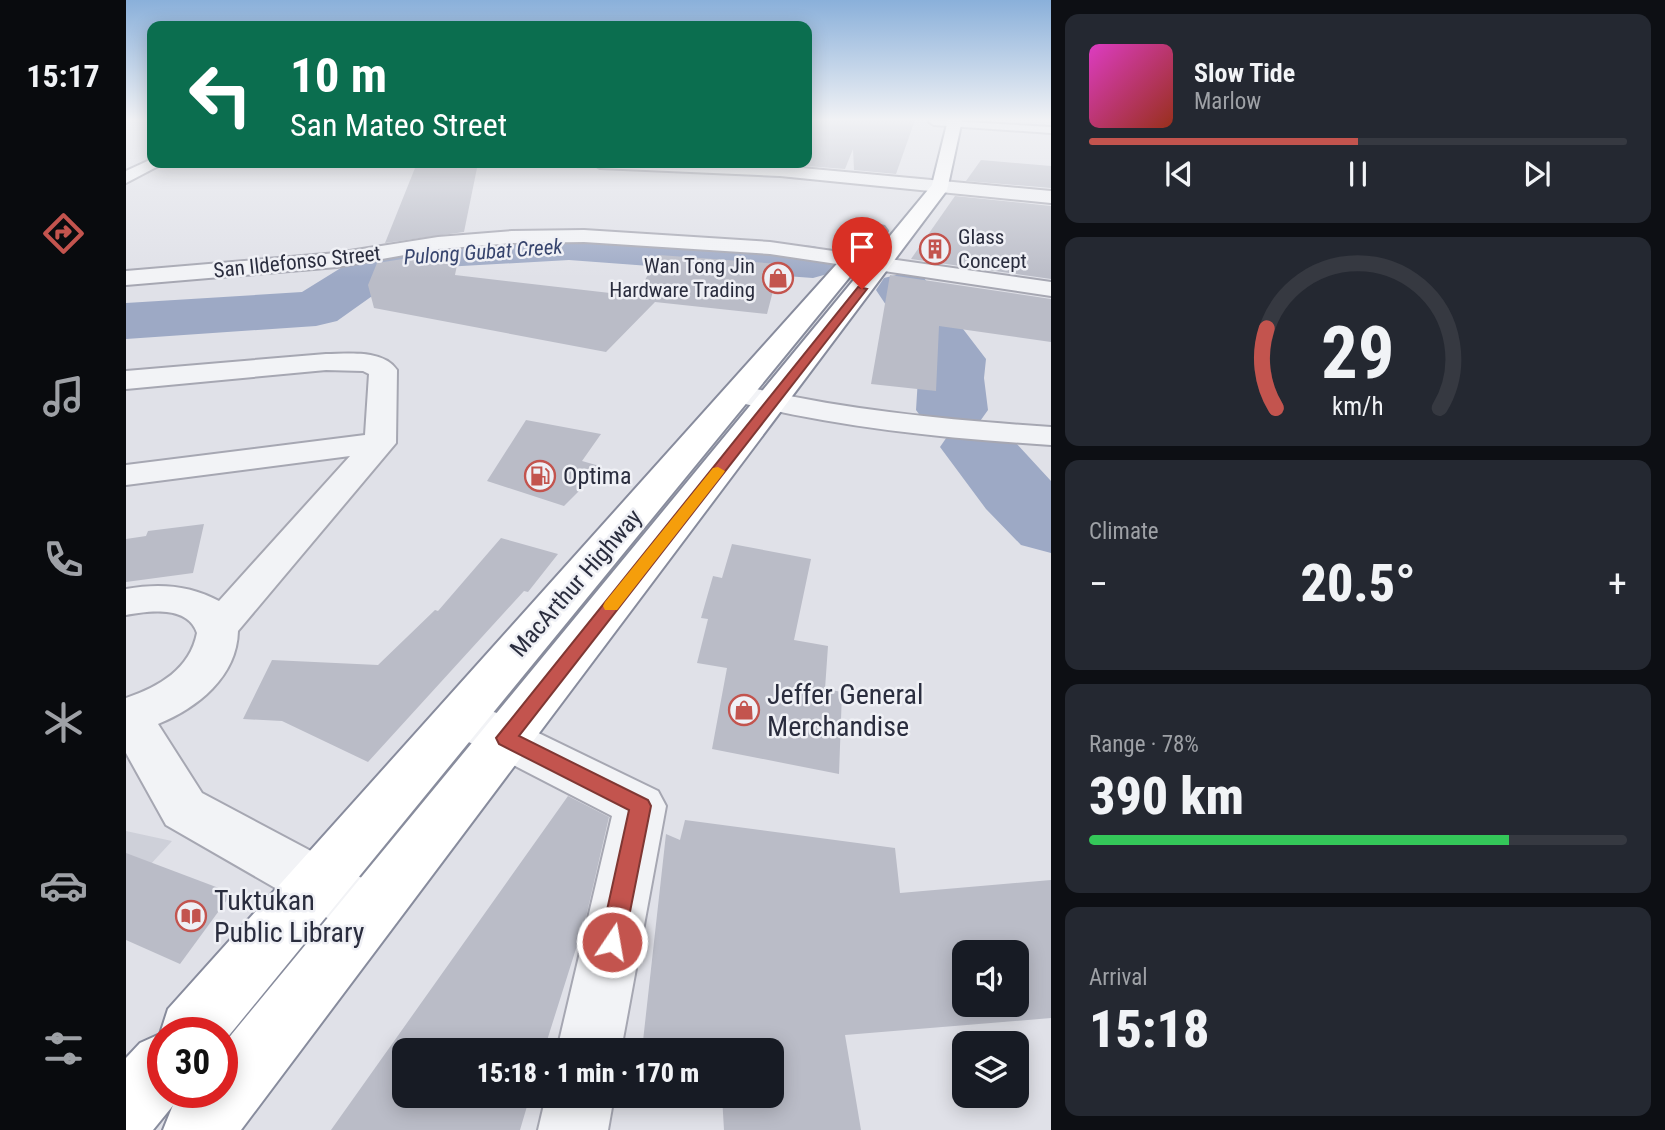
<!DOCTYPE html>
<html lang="en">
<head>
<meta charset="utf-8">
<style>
	:root { --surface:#171b24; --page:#242831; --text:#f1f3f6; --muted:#9ea1a6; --line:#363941; --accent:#c3544e }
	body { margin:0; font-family:"Roboto Condensed",sans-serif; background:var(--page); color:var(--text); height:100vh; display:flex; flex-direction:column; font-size:26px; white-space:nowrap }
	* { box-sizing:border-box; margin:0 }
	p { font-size:23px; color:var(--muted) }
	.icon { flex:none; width:38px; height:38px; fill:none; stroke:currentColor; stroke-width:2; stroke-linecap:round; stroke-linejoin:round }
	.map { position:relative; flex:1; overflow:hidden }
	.sheet { display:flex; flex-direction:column; gap:14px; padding:14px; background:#0d0f14; width:614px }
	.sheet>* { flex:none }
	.banner { position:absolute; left:21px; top:21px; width:665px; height:147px; border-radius:14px; box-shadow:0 4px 18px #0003; background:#0b6e4f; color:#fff; overflow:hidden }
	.buttons { position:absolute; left:826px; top:940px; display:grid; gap:14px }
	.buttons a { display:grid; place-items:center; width:77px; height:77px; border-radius:14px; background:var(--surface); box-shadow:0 4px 18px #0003; font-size:35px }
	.speed { position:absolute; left:21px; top:1017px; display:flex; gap:14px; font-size:35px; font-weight:700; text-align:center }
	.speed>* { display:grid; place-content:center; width:91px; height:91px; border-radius:50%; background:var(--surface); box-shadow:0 4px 18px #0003; line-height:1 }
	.speed .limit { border:10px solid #d22; background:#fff; color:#111 }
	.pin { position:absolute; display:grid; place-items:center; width:60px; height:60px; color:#fff; margin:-72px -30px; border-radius:50% 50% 50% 0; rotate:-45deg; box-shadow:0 0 7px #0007 }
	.pin .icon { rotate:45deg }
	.me { position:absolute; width:77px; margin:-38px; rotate:12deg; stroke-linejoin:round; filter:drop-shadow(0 0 5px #0008) }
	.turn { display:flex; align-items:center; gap:24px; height:147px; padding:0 28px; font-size:32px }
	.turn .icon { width:91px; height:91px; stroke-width:2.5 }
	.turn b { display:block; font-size:49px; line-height:60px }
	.big { font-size:52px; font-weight:800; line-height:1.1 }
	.sheet .tile { flex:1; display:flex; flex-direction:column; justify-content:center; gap:10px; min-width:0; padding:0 24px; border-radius:14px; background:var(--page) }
	.sheet .dial { align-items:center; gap:0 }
	.dial svg { height:182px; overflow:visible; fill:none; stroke:var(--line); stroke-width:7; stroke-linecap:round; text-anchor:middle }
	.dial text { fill:var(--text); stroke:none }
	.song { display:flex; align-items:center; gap:21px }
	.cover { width:84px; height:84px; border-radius:10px; background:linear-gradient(135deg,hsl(310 70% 55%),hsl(10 70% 35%)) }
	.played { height:7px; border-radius:4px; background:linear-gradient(90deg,var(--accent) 50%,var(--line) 50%) }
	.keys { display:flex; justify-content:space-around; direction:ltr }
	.heat { display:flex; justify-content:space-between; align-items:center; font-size:38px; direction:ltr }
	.charge { height:10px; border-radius:5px; background:linear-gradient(90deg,#34c759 78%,var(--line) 0) }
	.trip { position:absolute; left:266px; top:1038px; width:392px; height:70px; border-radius:14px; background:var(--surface); box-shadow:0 4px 18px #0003; font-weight:800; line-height:70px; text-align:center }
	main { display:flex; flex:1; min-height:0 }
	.menu { display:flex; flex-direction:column; width:126px; justify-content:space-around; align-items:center; background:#090b0e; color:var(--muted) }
	.menu .icon { width:49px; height:49px }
	.menu .on { color:var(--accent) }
	.menu b { font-size:32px; color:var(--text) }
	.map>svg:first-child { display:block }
	.built { fill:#ced0d9 }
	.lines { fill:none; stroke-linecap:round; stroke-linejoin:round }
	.stream { fill:#9da9c5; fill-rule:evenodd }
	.river { fill:#9da9c5; fill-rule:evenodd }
	.building { fill:#babcc7; fill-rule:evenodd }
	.lane-casing { stroke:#a6a7b2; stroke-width:4 }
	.street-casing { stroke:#a6a7b2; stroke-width:4 }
	.highway-casing { stroke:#888c9d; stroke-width:4 }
	.lane { fill:#f2f3f6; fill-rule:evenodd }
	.street { fill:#f2f3f6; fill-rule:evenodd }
	.highway { fill:#fff; fill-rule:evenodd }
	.route { fill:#c3544e; stroke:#7f3733; stroke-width:2 }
	.slow { fill:#f59e0b }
	.labels { text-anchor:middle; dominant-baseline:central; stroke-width:5; stroke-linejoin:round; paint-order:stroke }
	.far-poi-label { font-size:21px; fill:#2a2d3e; stroke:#eff0f5; text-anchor:start }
	.far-water-label { font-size:21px; font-style:italic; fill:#37456e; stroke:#eff0f5 }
	.far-street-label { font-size:21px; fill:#2a2d3e; stroke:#eff0f5 }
	.poi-label { font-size:24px; fill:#2a2d3e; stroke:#eff0f5; text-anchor:start }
	.street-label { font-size:24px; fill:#2a2d3e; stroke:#eff0f5 }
	.near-poi-label { font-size:28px; fill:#2a2d3e; stroke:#eff0f5; text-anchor:start }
</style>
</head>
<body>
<main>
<nav class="menu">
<b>15:17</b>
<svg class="icon on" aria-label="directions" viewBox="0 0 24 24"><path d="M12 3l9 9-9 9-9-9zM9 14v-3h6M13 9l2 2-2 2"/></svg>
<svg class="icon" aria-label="music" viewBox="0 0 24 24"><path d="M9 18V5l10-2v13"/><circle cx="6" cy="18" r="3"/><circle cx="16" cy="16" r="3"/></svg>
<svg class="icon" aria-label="phone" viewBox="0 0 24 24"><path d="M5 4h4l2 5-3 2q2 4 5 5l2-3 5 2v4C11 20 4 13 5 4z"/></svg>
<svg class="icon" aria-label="climate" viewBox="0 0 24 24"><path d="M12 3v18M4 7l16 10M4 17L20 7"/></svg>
<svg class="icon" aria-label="car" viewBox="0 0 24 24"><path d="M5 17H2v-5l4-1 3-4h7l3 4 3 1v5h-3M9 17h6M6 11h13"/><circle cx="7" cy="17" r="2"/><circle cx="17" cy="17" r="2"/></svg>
<svg class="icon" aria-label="filters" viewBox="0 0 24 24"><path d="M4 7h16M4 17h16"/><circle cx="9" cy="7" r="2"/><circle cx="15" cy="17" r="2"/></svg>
</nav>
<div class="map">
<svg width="925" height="1130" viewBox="0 0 925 1130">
	<rect width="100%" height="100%" fill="#e0e1e8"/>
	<path class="built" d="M0 831 46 841 0 891Z"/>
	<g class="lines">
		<path class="stream" d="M568 163 660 168 657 170 571 165Z"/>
		<g class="river">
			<path d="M443 230 687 246 705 251 713 262 705 273 687 278 443 260 318 267 280 272 211 321 190 326 0 339V303L176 292 247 248 265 244 318 237Z"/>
			<path d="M778 273 798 278 860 359 858 378 862 410 852 424 879 431 925 481V553L895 545 860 509 814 447 825 431 801 425 790 410 792 378 796 359 750 290 758 278Z"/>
		</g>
	</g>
	<g class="building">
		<path d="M681 120H789L770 174 728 170 727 149 719 169 681 166Z"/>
		<path d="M855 160 925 166V188L840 181Z"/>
		<path d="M291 163H352L338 232 259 243Z"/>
		<path d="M829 196 925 206V279L785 259Z"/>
		<path d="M334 250 329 275 510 296 533 255 654 264 641 314 529 302 480 352 248 308 242 285 251 263Z"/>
		<path d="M764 275 925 299V342L813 326 810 391 745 384Z"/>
		<path d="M400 420 475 434 456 461 477 467 438 506 361 481Z"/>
		<path d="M78 524 67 573 0 582V539L20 536 22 531Z"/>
		<path d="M375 538 432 554 402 592 398 591 242 762 156 721 117 719 146 660 252 665 309 610 312 611Z"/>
		<path d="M606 544 685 559 668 640 702 646 699 689 716 692 713 774 586 749 601 668 571 663 582 619 575 618 587 576 596 578Z"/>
		<path d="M442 796 483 817 460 917 418 1050H278V1096H404L394 1130H205Z"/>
		<path d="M559 820 769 848 774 893 925 880V1018L719 1035 735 1130H598L596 1096H646V1050H593V1045L516 1050 540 834 554 840ZM838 952H891V1004H838Z"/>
		<path d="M0 853 106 893 54 964 0 940Z"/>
	</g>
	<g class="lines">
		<g class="lane-casing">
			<path id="lane" d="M805 120 925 127V133L808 125 803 122Z"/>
		</g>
		<g class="street-casing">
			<g id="street">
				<path d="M26 159V163H38L0 183V171Z"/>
				<path d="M466 163 654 166 925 191V203L654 176 474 168Z"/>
				<path d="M458 230 644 242 925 282V296L644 254 458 242 386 243 312 249 211 267 0 285V271L211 253 312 237 386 231Z"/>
				<path d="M200 354C222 354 257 349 271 370L270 443 112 631C111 677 71 708 32 724L76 793 264 893 273 912 264 931 244 939 224 931 40 825 0 753V698C33 687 64 669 71 633 62 605 22 611 0 615V589C32 583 64 585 93 601L224 456 0 485V465L239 435 243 374 237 371 200 370 0 389V371Z"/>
				<path d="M613 385C716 410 820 420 925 427V445C816 438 709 427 603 400L598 394 603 388Z"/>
				<path d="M354 708 371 713 532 791 540 806 495 1050H431L486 816 337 739 330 726 337 713Z"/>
				<path d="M420 1096H488L482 1130H412Z"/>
			</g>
		</g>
		<g class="highway-casing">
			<g id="highway">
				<path d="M822 120H836L821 190 115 1130H37L47 1105 59 1092H96V1046L806 185Z"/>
				<path d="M751 225 758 227 761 231 758 235 96 1044V1032H37V1092H58L27 1130H0V1058L14 1043 34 1034 42 1009 744 227Z"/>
			</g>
		</g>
		<use href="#lane" class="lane"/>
		<use href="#street" class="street"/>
		<use href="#highway" class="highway"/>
	</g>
	<linearGradient id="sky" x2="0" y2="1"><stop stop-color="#8ab0da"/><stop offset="0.43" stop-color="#f1f2f5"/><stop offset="1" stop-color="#f1f2f5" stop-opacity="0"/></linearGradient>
	<rect width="925" height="278" fill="url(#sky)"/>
	<path class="route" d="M732 287 741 289 393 736 522 800 525 806 498 942 495 950 486 953 477 950 474 942 503 810 373 744 370 738Z"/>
	<path class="slow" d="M592 467 599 471 597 474 491 610H479L477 606 479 602 587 468Z"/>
	<defs>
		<g id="building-ring" transform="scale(1.575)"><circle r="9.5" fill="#eff0f5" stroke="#c3544e" stroke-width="1.5"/><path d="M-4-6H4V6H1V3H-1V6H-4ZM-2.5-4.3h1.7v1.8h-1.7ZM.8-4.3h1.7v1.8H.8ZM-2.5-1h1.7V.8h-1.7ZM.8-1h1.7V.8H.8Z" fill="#c3544e"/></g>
		<g id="shop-ring" transform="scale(1.575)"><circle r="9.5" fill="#eff0f5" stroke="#c3544e" stroke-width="1.5"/><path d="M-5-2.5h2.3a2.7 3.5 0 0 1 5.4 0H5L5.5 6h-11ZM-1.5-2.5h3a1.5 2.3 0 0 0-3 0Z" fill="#c3544e"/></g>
		<g id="fuel-ring" transform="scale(1.575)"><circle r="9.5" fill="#eff0f5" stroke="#c3544e" stroke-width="1.5"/><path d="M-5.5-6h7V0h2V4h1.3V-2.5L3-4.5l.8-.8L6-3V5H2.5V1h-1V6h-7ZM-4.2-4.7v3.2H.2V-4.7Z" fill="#c3544e"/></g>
		<g id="library-ring" transform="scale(1.575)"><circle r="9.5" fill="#eff0f5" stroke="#c3544e" stroke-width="1.5"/><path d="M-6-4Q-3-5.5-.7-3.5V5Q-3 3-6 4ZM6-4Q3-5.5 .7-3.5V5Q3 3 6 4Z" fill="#c3544e"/></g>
	</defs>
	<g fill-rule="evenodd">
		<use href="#building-ring" x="809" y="249"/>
		<use href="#shop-ring" x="652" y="278"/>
		<use href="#fuel-ring" x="414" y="476"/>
		<use href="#shop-ring" x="618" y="710"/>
		<use href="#library-ring" x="65" y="916"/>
	</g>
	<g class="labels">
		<g class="far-poi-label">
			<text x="832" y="237">Glass<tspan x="832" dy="24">Concept</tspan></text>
			<text x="629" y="266" text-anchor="end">Wan Tong Jin<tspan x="629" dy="24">Hardware Trading</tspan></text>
		</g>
		<g class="far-water-label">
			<text transform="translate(357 252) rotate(-4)">Pulong Gubat Creek</text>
		</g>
		<g class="far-street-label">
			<text transform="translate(171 262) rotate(-6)">San Ildefonso Street</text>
		</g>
		<g class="poi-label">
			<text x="437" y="476">Optima</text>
		</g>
		<g class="street-label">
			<text transform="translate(450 583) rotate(-49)">MacArthur Highway</text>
		</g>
		<g class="near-poi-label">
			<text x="641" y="694">Jeffer General<tspan x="641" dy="32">Merchandise</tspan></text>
			<text x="88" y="900">Tuktukan<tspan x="88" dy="32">Public Library</tspan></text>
		</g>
	</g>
</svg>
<div class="buttons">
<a><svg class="icon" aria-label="sound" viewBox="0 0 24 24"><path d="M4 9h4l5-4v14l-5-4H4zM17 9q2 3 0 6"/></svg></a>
<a><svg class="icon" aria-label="layers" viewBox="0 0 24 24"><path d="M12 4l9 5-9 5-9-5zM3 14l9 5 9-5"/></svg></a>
</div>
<div class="speed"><div class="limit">30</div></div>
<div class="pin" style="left:736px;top:289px;background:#d93025"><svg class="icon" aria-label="arrive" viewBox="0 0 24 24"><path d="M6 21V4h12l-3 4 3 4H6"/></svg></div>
<svg class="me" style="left:486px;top:942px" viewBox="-20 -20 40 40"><circle r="17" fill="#c3544e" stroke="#fff" stroke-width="3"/><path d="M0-11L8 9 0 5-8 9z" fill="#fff"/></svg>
<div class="trip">15:18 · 1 min · 170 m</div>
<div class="banner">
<div class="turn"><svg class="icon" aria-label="left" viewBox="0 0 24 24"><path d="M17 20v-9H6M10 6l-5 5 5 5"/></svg><div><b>10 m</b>San Mateo Street</div></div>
</div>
</div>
<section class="sheet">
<div class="tile">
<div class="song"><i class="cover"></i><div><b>Slow Tide</b><p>Marlow</p></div></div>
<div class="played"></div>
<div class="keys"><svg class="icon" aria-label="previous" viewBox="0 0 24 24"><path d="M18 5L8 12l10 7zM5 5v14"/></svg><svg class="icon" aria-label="pause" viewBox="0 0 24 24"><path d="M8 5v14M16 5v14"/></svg><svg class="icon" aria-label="next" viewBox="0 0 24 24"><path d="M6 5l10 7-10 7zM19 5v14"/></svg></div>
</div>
<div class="tile dial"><svg viewBox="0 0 100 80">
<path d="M14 69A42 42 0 1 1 86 69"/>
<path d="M14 69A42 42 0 0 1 10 34" stroke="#c3544e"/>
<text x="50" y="56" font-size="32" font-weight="700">29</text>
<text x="50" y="72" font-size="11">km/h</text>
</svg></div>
<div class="tile"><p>Climate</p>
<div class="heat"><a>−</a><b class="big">20.5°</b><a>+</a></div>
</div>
<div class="tile"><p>Range · 78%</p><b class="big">390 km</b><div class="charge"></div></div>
<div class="tile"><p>Arrival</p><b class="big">15:18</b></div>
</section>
</main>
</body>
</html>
